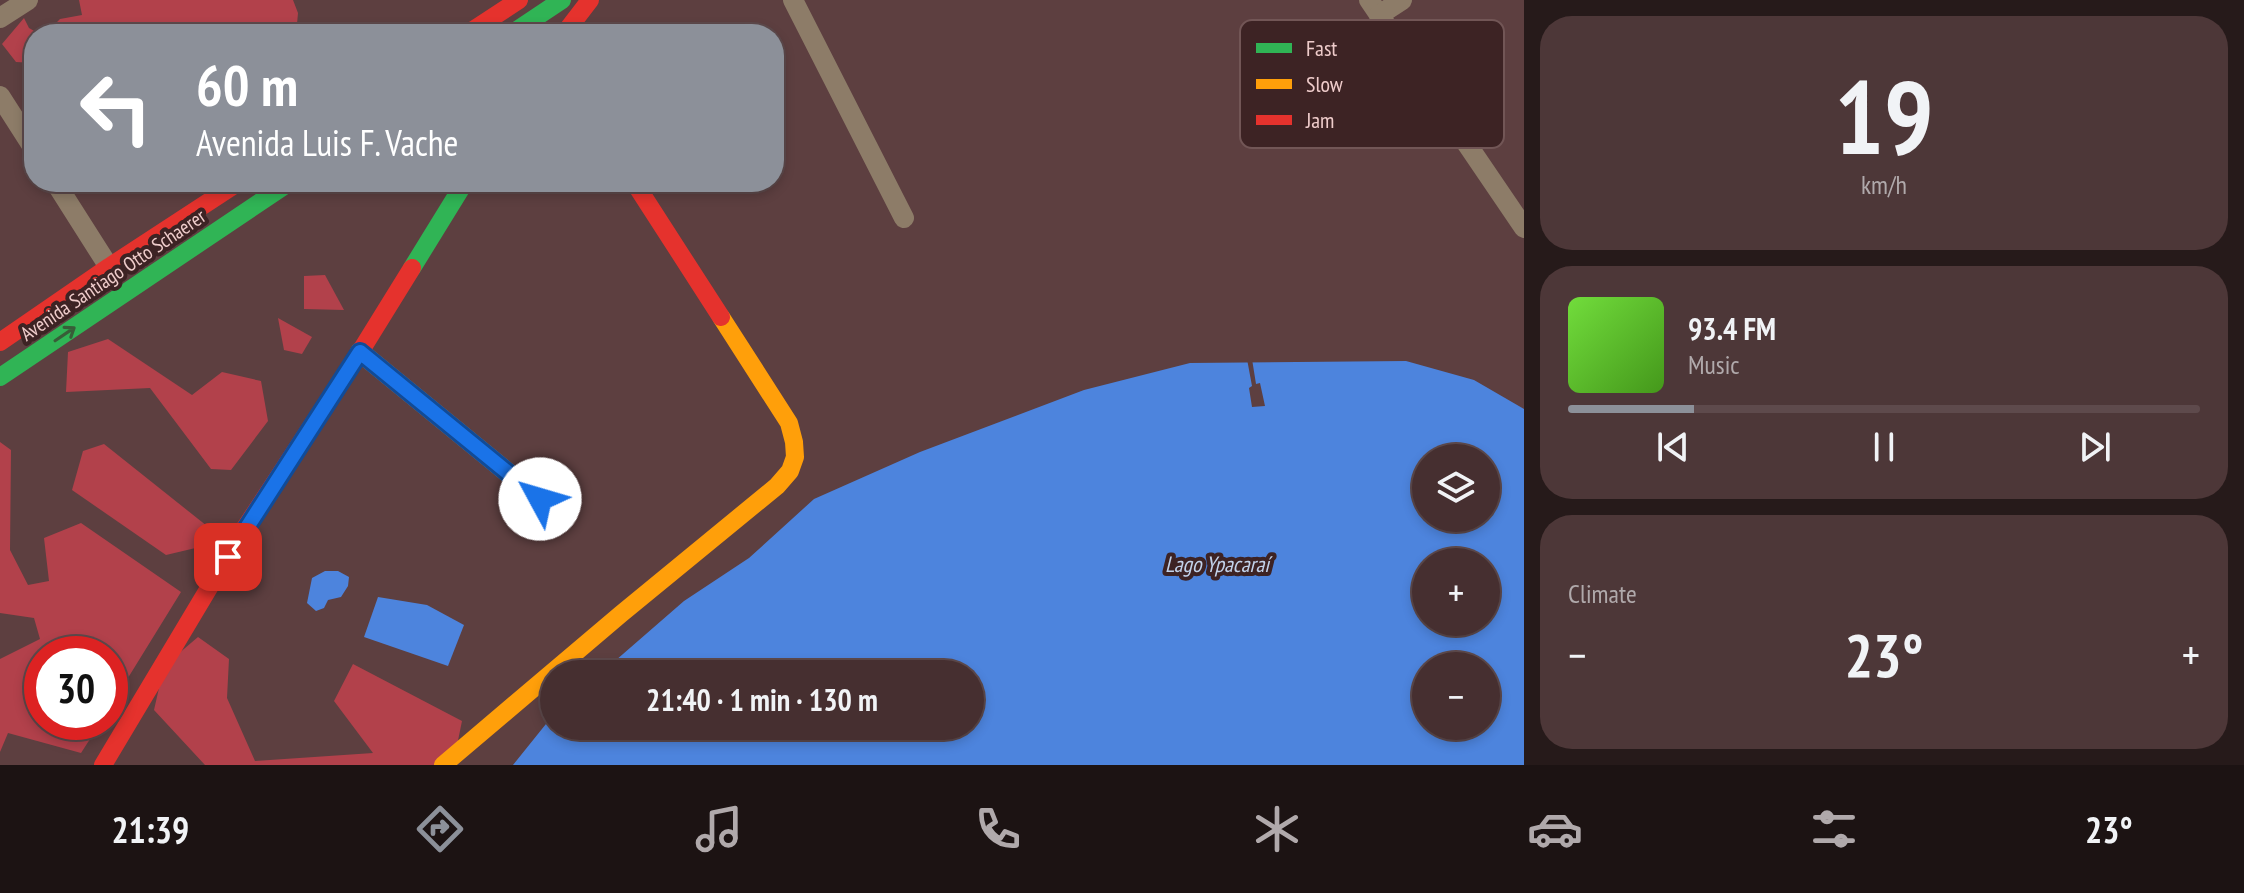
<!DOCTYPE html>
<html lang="en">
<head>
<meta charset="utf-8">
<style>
	:root { --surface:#462f30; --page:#4d3738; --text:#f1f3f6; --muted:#b0a9ab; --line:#5e4a4c; --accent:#8c9099 }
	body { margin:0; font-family:"PT Sans Narrow",sans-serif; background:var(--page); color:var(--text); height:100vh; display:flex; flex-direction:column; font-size:30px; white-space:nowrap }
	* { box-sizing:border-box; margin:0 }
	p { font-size:26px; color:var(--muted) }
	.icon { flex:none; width:44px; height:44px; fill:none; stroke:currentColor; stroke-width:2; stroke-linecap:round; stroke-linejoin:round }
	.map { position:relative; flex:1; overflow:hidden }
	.drawer { display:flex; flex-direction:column; gap:16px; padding:16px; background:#261a1a; width:720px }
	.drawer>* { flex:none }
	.hud { position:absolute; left:24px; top:24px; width:760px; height:168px; border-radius:32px; box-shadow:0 4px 12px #0003,0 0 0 2px var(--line); background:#8c9099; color:#fff; overflow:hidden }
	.buttons { position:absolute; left:1412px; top:444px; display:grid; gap:16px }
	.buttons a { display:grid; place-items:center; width:88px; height:88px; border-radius:50%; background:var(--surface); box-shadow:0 4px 12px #0003,0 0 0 2px var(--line); font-size:40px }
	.speed { position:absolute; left:24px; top:636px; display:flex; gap:16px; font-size:40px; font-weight:700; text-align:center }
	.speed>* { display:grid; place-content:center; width:104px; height:104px; border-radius:50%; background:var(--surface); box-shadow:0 4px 12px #0003,0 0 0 2px var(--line); line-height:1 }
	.speed .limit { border:12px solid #d22; background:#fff; color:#111 }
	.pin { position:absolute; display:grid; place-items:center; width:68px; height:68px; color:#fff; margin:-34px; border-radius:16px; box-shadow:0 4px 12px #0006 }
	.me { position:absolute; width:88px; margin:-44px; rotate:309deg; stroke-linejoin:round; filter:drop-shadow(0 0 6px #0008) }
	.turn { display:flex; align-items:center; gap:28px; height:168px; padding:0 40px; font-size:36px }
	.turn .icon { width:104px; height:104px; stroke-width:2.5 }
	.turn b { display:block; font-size:56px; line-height:68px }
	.big { font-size:60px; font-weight:600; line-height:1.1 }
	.drawer .card { flex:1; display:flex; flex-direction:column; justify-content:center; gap:12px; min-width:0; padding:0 28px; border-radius:32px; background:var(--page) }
	.drawer .dial { align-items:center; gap:0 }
	.dial b { font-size:104px; line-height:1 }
	.song { display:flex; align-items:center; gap:24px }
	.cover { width:96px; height:96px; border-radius:12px; background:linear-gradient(135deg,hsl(100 70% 55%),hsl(100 70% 35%)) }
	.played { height:8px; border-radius:4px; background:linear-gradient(90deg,var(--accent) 20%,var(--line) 20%) }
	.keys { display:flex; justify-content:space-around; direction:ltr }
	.heat { display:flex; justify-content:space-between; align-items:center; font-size:44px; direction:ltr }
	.trip { position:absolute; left:540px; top:660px; width:444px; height:80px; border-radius:40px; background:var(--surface); box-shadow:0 4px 12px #0003,0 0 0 2px var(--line); font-weight:600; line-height:80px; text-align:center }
	.tabs { display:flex; height:128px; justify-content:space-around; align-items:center; background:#1c1313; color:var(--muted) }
	.tabs .icon { width:56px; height:56px }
	.tabs .active { color:var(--accent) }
	.tabs b { font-size:36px; color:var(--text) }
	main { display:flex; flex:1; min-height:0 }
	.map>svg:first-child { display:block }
	.forest { fill:#b2414b }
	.water { fill:#4d84dd; fill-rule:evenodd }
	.pier { fill:#5d3f40 }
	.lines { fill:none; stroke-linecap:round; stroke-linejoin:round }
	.street { stroke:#8d7c68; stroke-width:20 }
	.fast { stroke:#30b455; stroke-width:18 }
	.slow { stroke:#ff9f0a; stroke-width:18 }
	.jam { stroke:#e5322d; stroke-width:18 }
	.oneway { stroke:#385d38 }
	.route-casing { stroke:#114b97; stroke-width:20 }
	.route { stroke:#1a73e8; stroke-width:14 }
	.labels { text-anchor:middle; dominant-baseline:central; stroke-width:8; stroke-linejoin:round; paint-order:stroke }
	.street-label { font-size:20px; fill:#efcccb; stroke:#3d2324 }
	.water-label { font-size:22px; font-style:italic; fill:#c2d2ea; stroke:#3d2324 }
	.key { fill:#3d2324; stroke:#725656; stroke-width:2 }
	.key-label { font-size:22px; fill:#efcccb }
</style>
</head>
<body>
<main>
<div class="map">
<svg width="1524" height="765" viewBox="0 0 1524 765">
	<rect width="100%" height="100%" fill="#5d3f40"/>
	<g class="forest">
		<path d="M79 0H293L298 13 297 24 274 34H34V63L16 62 2 44 24 18 29 28 36 32 48 31 60 19 82 15Z"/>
		<path d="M325 275 344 310 304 309V276Z"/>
		<path d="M278 318 312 337 302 354 284 350Z"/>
		<path d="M108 339 192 395 222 372 261 381 268 421 231 470 211 469 150 388 66 392 68 352Z"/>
		<path d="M0 442 11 450 10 550 28 585 49 581 44 538 81 523 181 592 110 707V654H42V722H101L81 753 8 733 0 752V659L40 639 34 618 0 613Z"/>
		<path d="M104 444 207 526 204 546 166 555 72 490 83 451Z"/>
		<path d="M198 637 229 659 227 698 255 761 373 753 334 701 353 664 462 721 453 765H205L154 710 164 666Z"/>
	</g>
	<g class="water">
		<path d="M1406 361 1474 380 1524 409V765H513L554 714V726H970V674H600L684 601 749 558 814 499 920 452 1084 390 1190 363ZM1426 458H1486V518H1426ZM1426 562H1486V622H1426ZM1426 666H1486V726H1426Z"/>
		<path d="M325 571H338L349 577 348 586 341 597 328 600 324 608 316 611 307 603 312 578Z"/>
		<path d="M378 597 427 605 464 625 448 666 364 637Z"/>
	</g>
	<path class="pier" d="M1247 359H1252L1256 384 1260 383 1265 406 1252 407 1249 388 1252 386Z"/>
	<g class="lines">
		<g class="street">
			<path d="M793 0 904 218"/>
			<path d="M1369 0 1524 228"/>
			<path d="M1379 15 1402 0"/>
			<path d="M0 18 28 0"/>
			<path d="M0 96 34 149"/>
			<path d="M55 182 109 267"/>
			<path d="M360 352 540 499"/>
		</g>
		<g class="fast">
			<path d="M511 34 562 0"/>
			<path d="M412 268 465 182"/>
			<path d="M0 377 290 182"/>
		</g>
		<path class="slow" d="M443 765 621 614 777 486 790 471 795 457 794 442 789 423 721 317"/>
		<g class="jam">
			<path d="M467 34 519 0"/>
			<path d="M564 34 590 0"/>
			<path d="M634 182 721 317"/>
			<path d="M0 342 109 267 239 182"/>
			<path d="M103 765 243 531 360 352 412 268"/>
		</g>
	</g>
	<defs><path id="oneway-shaft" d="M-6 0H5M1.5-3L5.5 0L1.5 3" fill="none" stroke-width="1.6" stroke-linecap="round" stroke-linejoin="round" transform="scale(2)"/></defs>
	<use class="oneway" href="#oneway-shaft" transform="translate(65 334) rotate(-34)"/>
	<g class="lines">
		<g class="route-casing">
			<path id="route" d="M228 557 360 352 540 499"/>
		</g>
		<use href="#route" class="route"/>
	</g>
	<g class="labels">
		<g class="street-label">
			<text transform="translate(113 275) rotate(-34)">Avenida Santiago Otto Schaerer</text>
		</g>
		<g class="water-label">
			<text x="1217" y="564">Lago Ypacaraí</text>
		</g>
	</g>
	<rect x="1240" y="20" width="264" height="128" rx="12" class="key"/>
	<rect x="1256" y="43" width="36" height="10" fill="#30b455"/>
	<rect x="1256" y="79" width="36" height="10" fill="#ff9f0a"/>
	<rect x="1256" y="115" width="36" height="10" fill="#e5322d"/>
	<g class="key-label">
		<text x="1306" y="56">Fast</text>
		<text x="1306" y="92">Slow</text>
		<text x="1306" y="128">Jam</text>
	</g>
</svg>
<div class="buttons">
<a><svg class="icon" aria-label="layers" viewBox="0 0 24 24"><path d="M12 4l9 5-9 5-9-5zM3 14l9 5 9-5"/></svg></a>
<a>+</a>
<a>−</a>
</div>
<div class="speed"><div class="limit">30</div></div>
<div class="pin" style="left:228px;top:557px;background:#d93025"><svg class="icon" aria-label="arrive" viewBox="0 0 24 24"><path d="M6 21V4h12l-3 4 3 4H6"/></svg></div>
<svg class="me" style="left:540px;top:499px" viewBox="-20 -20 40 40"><circle r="19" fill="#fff"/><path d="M0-13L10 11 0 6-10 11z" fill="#1a73e8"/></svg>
<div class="trip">21:40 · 1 min · 130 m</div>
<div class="hud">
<div class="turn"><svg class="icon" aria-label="left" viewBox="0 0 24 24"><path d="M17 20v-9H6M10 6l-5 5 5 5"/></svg><div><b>60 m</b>Avenida Luis F. Vache</div></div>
</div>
</div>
<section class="drawer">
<div class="card dial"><b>19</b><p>km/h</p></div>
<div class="card">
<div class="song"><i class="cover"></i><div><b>93.4 FM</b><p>Music</p></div></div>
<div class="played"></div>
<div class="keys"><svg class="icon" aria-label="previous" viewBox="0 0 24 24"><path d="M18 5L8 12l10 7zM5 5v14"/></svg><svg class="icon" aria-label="pause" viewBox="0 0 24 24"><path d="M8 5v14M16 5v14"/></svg><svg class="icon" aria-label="next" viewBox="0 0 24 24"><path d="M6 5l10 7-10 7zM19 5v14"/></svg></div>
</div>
<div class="card"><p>Climate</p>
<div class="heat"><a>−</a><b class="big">23°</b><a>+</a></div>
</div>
</section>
</main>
<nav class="tabs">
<b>21:39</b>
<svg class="icon active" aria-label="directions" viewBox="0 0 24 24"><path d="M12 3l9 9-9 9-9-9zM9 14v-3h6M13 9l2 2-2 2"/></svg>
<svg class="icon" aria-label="music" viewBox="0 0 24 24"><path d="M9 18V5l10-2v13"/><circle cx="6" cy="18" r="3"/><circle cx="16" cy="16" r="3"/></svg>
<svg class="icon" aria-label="phone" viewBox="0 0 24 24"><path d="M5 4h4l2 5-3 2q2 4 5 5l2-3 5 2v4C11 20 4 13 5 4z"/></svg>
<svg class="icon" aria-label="climate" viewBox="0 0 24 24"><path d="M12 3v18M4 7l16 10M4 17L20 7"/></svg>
<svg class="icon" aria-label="car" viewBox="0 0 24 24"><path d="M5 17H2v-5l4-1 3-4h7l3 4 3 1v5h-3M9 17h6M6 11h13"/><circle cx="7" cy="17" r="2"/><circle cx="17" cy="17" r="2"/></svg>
<svg class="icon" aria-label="filters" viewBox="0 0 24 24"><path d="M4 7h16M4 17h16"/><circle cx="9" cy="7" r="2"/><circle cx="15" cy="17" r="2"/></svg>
<b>23°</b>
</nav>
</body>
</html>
